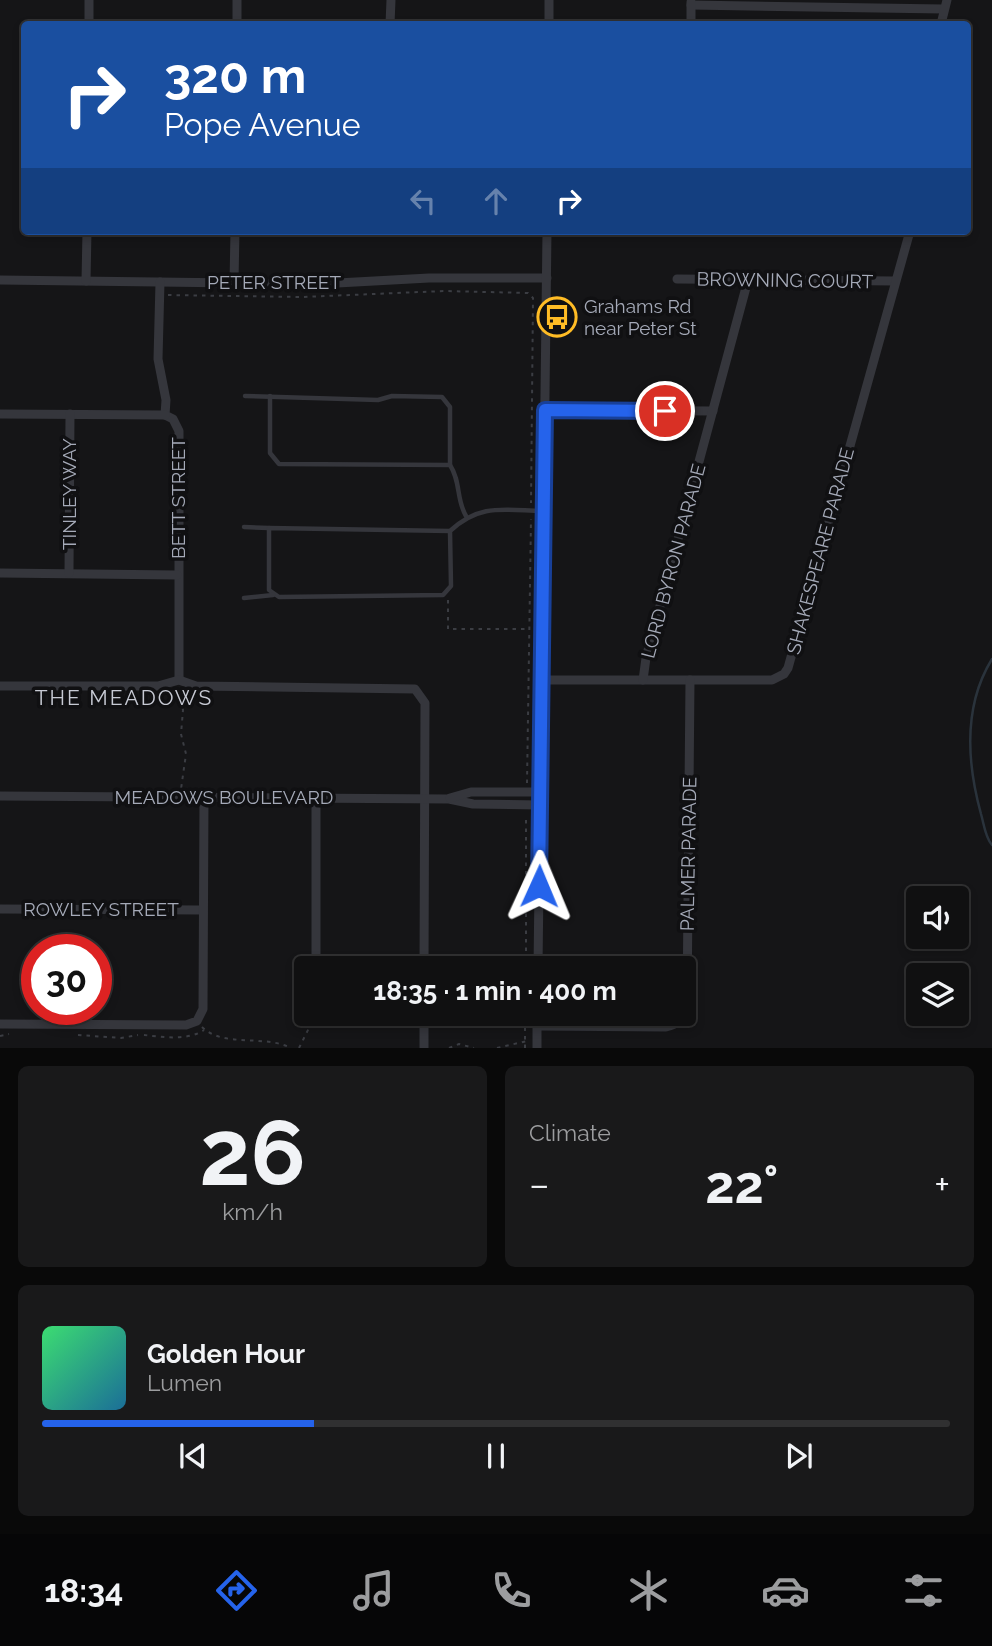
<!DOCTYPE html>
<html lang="en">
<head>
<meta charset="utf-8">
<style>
	:root { --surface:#101011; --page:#19191a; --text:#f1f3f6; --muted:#9c9d9f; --line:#303031; --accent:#2563eb }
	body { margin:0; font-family:Raleway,sans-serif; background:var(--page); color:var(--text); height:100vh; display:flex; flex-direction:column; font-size:26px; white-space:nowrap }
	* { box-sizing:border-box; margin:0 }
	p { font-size:23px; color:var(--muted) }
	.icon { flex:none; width:38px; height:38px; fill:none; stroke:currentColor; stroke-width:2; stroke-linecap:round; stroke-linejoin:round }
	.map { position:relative; height:1048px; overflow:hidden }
	.details { display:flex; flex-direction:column; gap:18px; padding:18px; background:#090909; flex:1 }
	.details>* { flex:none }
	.top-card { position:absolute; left:21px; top:21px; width:950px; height:214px; border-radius:7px; box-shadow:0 4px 10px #0003,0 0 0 2px var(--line); background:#1a4fa0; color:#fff; overflow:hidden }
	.controls { position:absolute; left:906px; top:886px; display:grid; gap:14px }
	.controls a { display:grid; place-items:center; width:63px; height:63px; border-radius:7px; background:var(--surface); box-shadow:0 4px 10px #0003,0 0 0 2px var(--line); font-size:35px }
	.speed { position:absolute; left:21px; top:934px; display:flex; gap:14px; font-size:35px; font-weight:700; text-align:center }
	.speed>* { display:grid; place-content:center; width:91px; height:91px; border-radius:50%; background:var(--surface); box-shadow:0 4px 10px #0003,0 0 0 2px var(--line); line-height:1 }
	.speed .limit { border:10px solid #d22; background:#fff; color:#111 }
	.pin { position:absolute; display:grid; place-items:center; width:60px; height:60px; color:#fff; margin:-30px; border:4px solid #fff; border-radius:50%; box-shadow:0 2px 7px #0007 }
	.me { position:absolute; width:77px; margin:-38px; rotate:1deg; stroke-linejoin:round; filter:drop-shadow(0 0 5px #0008) }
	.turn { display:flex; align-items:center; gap:24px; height:147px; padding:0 28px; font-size:32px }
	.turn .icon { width:91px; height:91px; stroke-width:2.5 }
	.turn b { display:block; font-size:49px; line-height:60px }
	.lanes { display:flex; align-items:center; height:66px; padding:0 28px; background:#0003; justify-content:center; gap:35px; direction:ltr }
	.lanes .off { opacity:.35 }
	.big { font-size:52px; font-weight:700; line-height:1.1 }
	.details .widget { flex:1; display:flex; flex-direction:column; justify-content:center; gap:10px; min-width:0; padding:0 24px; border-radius:10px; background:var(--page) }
	.details .dial { align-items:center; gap:0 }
	.dial b { font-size:91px; line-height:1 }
	.song { display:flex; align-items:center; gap:21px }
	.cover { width:84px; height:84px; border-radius:10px; background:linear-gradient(135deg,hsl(140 70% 55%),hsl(200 70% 35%)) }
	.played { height:7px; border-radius:4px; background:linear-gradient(90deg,var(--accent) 30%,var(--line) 30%) }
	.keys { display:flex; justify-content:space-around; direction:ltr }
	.heat { display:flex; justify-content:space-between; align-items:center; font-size:38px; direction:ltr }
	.details .tiles { flex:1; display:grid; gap:18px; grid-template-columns:1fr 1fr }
	.widget:last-child { grid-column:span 2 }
	.trip { position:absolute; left:294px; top:956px; width:402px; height:70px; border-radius:7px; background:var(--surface); box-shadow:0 4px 10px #0003,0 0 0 2px var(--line); font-weight:700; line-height:70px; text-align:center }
	.dock { display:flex; height:112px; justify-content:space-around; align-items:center; background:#060607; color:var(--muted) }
	.dock .icon { width:49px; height:49px }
	.dock .on { color:var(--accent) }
	.dock b { font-size:32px; color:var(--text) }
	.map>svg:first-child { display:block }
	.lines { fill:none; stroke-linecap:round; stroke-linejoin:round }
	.stream { stroke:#2a333c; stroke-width:2.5 }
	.path { stroke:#3b3d43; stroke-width:2; stroke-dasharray:3.5 5; stroke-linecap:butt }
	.lane { stroke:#35363c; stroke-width:4.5 }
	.street { stroke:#35363c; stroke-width:9 }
	.route-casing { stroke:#184099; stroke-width:18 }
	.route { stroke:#2563eb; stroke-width:12 }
	.labels { text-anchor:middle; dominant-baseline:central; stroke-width:7; stroke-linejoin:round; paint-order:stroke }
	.street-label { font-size:19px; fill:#a5aab8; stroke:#101012 }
	.poi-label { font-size:19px; fill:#a5aab8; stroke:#101012; text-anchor:start }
	.neighbourhood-label { font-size:21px; letter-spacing:2px; fill:#c7cad4; stroke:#101012 }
</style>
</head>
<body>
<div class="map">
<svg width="992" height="1048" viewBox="0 0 992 1048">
	<rect width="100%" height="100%" fill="#151517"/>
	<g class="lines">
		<path class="stream" d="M992 659C963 706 967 763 981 814 984 824 985 837 992 845"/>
		<g class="path">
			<path d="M168 295 303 297 444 291 528 293 533 298 531 503"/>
			<path d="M448 600V629H530"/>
			<path d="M179 692 183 710 181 734 186 754 181 789"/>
			<path d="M527 783 531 519"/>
			<path d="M526 968V815"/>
			<path d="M202 1027C223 1048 263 1034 291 1048"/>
			<path d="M78 1035 121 1038 138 1035"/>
			<path d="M144 1035C162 1037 188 1041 204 1030"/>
			<path d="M0 1036 9 1034"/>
			<path d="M299 1048 309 1028"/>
			<path d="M449 1048 459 1044 474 1048"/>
			<path d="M497 1048 527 1041"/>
			<path d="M525 1048V1013"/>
		</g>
		<g class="lane">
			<path d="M245 396 378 400 392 396 442 397 450 407V465"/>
			<path d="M270 396V453L279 464 450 465C461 482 456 499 466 516"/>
			<path d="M244 527 269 528"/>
			<path d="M450 531 269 528V590L279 597 443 595 451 586 450 531C480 503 504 510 542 511"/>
			<path d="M244 598 273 595"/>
		</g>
		<g class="street">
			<path d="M691 5 943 9"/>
			<path d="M89 24V0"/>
			<path d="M237 24V0"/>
			<path d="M390 24 391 0"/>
			<path d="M549 24V0"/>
			<path d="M691 24V2"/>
			<path d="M941 24 947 0"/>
			<path d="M677 279 894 281"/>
			<path d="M0 280 319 284 429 278H547"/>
			<path d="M86 281 87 231"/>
			<path d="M160 282 158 359 166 400 165 415 173 419 179 431V680"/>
			<path d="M234 282 235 231"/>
			<path d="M545 410 713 411"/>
			<path d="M0 414 165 415"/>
			<path d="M0 573 177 575"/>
			<path d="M69 573 70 414"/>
			<path d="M541 680H772L784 674 788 668 910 231"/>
			<path d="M643 680 646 658 748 280"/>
			<path d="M0 686H158L179 680 196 686 415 689 425 703 424 968"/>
			<path d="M0 796 449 799 473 804 540 805"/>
			<path d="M316 798V968"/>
			<path d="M450 798 471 792H540"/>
			<path d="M0 909 202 910"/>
			<path d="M538 968 547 231"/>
			<path d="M0 1024 186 1025 197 1021 203 1009 204 797"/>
			<path d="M537 1026 666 1027C677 1024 682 1021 687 1010L690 680"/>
			<path d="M424 1048V1013"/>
			<path d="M537 1048V1013"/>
		</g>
	</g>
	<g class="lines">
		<g class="route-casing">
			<path id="route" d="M539 886 545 410 665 411"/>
		</g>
		<use href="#route" class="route"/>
	</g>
	<defs>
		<g id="bus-ring" transform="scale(2.0125)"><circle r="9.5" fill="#101012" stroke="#ffbc25" stroke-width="1.5"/><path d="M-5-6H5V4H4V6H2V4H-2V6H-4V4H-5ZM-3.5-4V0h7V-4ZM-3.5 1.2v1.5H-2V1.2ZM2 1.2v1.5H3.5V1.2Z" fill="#ffbc25"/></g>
	</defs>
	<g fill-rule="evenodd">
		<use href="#bus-ring" x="557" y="317"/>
	</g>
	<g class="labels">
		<g class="street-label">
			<text transform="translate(785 280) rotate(1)">BROWNING COURT</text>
			<text x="274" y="282">PETER STREET</text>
			<text transform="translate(69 494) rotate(-90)">TINLEY WAY</text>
			<text transform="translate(178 498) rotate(-90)">BETT STREET</text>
			<text transform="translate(820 551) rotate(-75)">SHAKESPEARE PARADE</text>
			<text transform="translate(673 561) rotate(-75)">LORD BYRON PARADE</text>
			<text x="224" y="797">MEADOWS BOULEVARD</text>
			<text transform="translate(688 854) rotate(-89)">PALMER PARADE</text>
			<text x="101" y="909">ROWLEY STREET</text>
		</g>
		<g class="poi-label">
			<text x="584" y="306">Grahams Rd<tspan x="584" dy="22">near Peter St</tspan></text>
		</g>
		<g class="neighbourhood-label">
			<text x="124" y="697">THE MEADOWS</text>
		</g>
	</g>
</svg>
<div class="controls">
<a><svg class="icon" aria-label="sound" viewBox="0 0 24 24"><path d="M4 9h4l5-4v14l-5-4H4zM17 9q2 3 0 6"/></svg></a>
<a><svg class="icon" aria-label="layers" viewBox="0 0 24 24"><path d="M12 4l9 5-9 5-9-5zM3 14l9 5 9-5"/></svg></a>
</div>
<div class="speed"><div class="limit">30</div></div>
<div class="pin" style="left:665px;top:411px;background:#d93025"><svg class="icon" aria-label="arrive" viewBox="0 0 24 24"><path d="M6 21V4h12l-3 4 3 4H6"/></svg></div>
<svg class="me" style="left:539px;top:886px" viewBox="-20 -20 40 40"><path d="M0-17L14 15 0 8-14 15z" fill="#2563eb" stroke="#fff" stroke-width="4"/></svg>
<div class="trip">18:35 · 1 min · 400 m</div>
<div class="top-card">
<div class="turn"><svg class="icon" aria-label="right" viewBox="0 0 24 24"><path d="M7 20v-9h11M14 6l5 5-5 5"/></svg><div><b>320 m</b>Pope Avenue</div></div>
<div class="lanes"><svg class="icon off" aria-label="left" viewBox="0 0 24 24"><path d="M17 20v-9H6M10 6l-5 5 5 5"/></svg><svg class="icon off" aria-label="ahead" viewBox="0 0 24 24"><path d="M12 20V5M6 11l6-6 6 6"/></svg><svg class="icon" aria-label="right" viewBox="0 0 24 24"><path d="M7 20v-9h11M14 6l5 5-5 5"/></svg></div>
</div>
</div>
<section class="details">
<div class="tiles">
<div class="widget dial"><b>26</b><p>km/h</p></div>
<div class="widget"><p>Climate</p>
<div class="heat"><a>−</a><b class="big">22°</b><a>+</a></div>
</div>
<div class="widget">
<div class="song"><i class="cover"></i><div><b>Golden Hour</b><p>Lumen</p></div></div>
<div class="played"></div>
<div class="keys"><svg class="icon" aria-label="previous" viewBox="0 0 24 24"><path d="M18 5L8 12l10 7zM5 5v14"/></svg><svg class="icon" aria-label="pause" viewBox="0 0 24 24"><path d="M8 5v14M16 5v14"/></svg><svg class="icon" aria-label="next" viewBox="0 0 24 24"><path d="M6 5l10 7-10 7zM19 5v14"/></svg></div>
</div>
</div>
</section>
<nav class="dock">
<b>18:34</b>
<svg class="icon on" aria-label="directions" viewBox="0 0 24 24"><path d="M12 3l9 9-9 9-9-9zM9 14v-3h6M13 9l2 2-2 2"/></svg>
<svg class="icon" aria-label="music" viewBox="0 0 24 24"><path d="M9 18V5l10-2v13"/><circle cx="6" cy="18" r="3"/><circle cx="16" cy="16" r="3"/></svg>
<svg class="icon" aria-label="phone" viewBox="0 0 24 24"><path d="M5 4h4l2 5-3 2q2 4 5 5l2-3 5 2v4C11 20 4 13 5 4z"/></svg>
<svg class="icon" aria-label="climate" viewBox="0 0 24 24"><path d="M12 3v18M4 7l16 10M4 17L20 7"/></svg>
<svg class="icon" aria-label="car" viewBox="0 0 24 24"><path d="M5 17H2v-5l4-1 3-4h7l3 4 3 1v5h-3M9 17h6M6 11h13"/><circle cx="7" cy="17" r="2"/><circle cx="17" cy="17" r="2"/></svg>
<svg class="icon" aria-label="filters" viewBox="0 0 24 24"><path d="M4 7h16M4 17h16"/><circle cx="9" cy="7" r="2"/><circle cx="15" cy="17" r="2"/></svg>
</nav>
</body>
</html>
